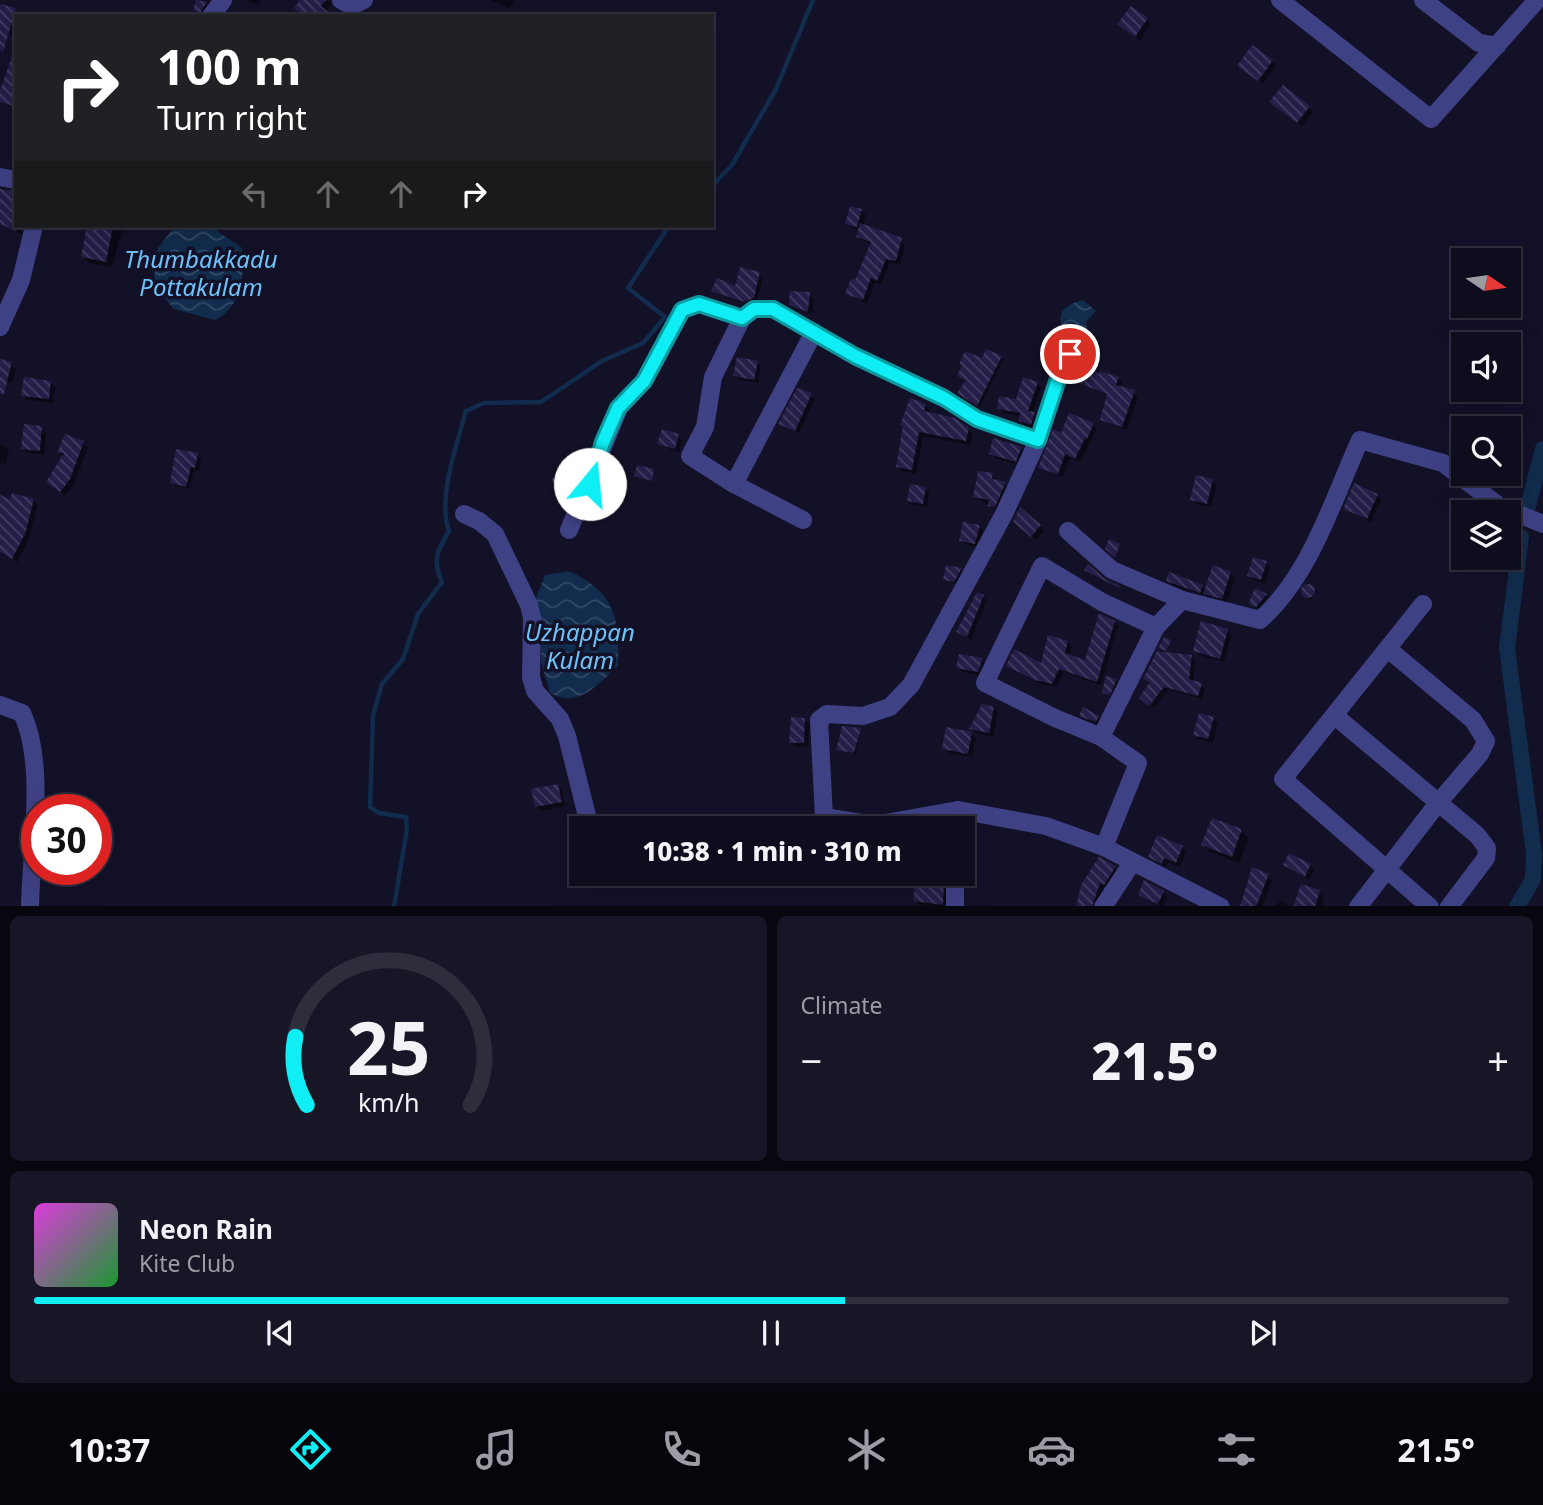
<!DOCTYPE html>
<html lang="en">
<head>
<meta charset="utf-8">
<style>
	:root { --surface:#0e0d1e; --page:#171627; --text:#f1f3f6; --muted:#9b9ca4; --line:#2e2d3c; --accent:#0feef4 }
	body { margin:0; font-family:"Noto Sans",sans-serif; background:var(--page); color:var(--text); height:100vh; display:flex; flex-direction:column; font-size:26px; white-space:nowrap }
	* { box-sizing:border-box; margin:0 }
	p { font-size:23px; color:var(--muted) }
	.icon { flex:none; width:38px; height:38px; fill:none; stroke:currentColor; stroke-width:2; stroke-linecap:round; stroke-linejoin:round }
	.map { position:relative; height:906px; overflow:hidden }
	.side { display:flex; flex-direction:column; gap:10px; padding:10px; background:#080710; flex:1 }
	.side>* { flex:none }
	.hud { position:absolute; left:14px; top:14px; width:700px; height:214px; border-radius:0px; box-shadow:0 7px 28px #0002,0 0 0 2px var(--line); background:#202124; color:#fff; overflow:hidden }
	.needle { width:46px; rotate:103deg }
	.controls { position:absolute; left:1451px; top:248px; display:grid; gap:14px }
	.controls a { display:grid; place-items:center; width:70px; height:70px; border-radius:0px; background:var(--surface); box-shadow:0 7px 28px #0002,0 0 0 2px var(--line); font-size:35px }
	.speed { position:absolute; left:21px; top:794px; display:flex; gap:14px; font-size:35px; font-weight:700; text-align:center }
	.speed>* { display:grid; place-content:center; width:91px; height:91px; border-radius:50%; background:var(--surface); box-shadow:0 7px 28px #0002,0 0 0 2px var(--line); line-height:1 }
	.speed .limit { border:10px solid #d22; background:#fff; color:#111 }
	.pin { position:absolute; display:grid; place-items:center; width:60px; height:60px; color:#fff; margin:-30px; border:4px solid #fff; border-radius:50%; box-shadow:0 2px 7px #0007 }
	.me { position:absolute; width:77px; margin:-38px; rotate:17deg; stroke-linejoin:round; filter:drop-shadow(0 0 5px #0008) }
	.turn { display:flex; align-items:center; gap:24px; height:147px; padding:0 28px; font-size:32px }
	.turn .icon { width:91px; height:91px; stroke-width:2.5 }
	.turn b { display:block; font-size:49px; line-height:60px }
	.lanes { display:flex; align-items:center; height:66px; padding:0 28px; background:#0003; justify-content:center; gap:35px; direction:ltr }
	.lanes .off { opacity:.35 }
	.big { font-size:52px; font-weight:800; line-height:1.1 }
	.side .card { flex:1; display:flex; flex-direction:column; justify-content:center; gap:10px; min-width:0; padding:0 24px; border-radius:10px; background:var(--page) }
	.side .dial { align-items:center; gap:0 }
	.dial svg { height:182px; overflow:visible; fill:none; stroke:var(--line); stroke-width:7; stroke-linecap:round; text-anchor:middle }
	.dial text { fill:var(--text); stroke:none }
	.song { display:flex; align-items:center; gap:21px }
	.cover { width:84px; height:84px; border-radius:10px; background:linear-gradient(135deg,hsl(300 70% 55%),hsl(130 70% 35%)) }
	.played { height:7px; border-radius:4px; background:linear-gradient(90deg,var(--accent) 55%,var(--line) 55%) }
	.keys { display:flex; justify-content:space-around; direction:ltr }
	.heat { display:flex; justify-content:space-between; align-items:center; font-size:38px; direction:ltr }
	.side .tiles { flex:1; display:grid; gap:10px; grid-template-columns:1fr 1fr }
	.card:last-child { grid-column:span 2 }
	.trip { position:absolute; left:569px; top:816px; width:406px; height:70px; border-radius:0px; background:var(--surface); box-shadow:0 7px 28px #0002,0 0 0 2px var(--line); font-weight:800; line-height:70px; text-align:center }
	.tab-bar { display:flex; height:112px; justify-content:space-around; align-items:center; background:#06050c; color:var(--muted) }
	.tab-bar .icon { width:49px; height:49px }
	.tab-bar .current { color:var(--accent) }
	.tab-bar b { font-size:32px; color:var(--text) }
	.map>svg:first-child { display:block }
	.water { fill:url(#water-waves) }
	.shadow { fill:#0007 }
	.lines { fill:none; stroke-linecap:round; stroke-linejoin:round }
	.stream { stroke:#112c4c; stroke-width:4.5 }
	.canal { stroke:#112c4c; stroke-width:16 }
	.building { fill:url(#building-back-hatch) }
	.minor { stroke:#3f4185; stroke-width:18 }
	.route-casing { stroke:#0a9b9f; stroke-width:18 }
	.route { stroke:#0feef4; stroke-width:12 }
	.labels { text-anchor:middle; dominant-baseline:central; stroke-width:7; stroke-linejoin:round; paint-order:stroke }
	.water-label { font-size:24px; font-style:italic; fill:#6dc2f8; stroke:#131128 }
</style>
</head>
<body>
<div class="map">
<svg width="1543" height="907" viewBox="0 0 1543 907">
	<defs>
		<pattern id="water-waves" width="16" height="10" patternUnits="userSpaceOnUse" patternTransform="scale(1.75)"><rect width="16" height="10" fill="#112c4c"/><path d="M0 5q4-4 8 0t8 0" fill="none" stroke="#334a67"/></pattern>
		<pattern id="building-back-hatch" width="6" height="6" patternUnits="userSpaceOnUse" patternTransform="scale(1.75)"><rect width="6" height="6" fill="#241e48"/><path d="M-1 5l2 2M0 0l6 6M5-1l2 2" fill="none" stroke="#433e63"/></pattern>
	</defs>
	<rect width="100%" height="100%" fill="#131128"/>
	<g class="water">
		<path d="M175 226 213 228 242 248C244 276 243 305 215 320L174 309 160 293 154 277 158 248Z"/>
		<path d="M1083 300 1096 311 1086 322 1088 338 1064 341C1061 317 1053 309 1083 300Z"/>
		<path d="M569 571C615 592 620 619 618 666 597 685 578 709 550 693L541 661V628L536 598 545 575Z"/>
	</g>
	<g class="shadow">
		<path d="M198 0 210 8 205 16 195 10Z"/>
		<path d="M246 0H260L259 5Z"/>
		<path d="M302 0H327L331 4 325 12Z"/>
		<path d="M491 0H514L510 8Z"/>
		<path d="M0 6 19 14 16 16 13 36 0 32Z"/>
		<path d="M1147 19 1151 24 1140 40 1124 29Z"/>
		<path d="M1272 61 1276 66 1263 84 1239 66Z"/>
		<path d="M16 74V109L0 102V96Z"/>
		<path d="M1276 106 1309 107 1313 112 1302 126Z"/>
		<path d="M0 190 16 226H30L25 236 1 223Z"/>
		<path d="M861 211 866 215 863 226 905 244 900 265 890 262 881 284 875 282 867 304 847 294 856 282 872 244 863 241 858 236 860 230 847 224Z"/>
		<path d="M88 226H123L112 267 89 263 83 257Z"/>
		<path d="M759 274 763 278 757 301 749 305 713 291 736 288Z"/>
		<path d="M809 294 814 299 812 315 791 304Z"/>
		<path d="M1001 357 1003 360 980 407 961 395 967 380 983 361Z"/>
		<path d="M0 360 16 368 12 383 0 380Z"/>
		<path d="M757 362 761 367 758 383 740 380 735 375Z"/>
		<path d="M1100 376 1118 378 1122 383 1121 388 1138 396 1127 430 1102 420 1109 396 1072 380Z"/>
		<path d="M50 382 55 387 53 403 28 400 23 395Z"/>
		<path d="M1037 383 1041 388 1033 413 1039 418 1035 429 1025 425 1020 421 1021 416 1003 413 999 408 1017 401Z"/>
		<path d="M798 390 815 399 799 433 781 424Z"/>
		<path d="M925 406 930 410 928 414 968 429 973 434 970 445 923 436 916 474 902 471 897 466 905 428Z"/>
		<path d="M1093 425 1097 429 1080 462 1070 458 1063 477 1040 467 1062 435Z"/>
		<path d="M41 428 46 433 44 455 28 453 23 449Z"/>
		<path d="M66 436 88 447 74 484 65 495 53 486 64 457 59 452Z"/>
		<path d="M678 436 682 440 679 453 659 444Z"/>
		<path d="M995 441 1022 448 1026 453 1020 465 996 458 991 453Z"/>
		<path d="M0 444 9 450 6 464 0 463Z"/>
		<path d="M197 455 201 459 199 471 194 470 189 489 176 486 172 482Z"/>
		<path d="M581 470 585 474 577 496 553 481Z"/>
		<path d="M992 475 996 482 1010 487 999 511 975 497Z"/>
		<path d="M1213 481 1217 485 1211 507 1197 504 1192 499Z"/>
		<path d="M925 489 929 493 927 507 913 505 909 500Z"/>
		<path d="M1377 495 1381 500 1371 522 1345 509Z"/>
		<path d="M0 497 11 501 33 500 38 505 29 539 17 562 0 553Z"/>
		<path d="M1019 526H1040L1044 531 1036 540Z"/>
		<path d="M979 527 984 531 979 547 965 544 961 540Z"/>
		<path d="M1266 562 1270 567 1265 584 1253 580 1249 575Z"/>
		<path d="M961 569 965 574 959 586 945 579Z"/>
		<path d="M1230 573 1235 578 1227 602 1172 585 1168 580 1202 586 1206 590Z"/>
		<path d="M1307 584 1317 591 1311 600 1301 593Z"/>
		<path d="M1256 591 1268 597 1259 608 1250 604Z"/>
		<path d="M983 597 987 600 971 640 959 632Z"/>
		<path d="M1114 622 1118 626 1101 685 1064 672 1056 687 1041 684 1008 665H1042L1067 642 1072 647 1069 656 1086 662Z"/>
		<path d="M1227 630 1232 635 1224 662 1199 655 1195 651Z"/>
		<path d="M1191 657 1195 661 1193 682 1205 689 1202 699 1169 690 1154 708 1145 702 1151 683 1145 678Z"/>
		<path d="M982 660 986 664 982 676 963 672 958 667Z"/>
		<path d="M1107 678 1118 682 1111 695 1104 693Z"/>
		<path d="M994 708 998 713 993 737 976 733 971 729Z"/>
		<path d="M1081 715 1098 717 1102 721 1100 726Z"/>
		<path d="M1213 719 1218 723 1213 743 1200 739 1195 735Z"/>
		<path d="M805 720 809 724 808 747 795 746 791 742Z"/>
		<path d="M860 729 856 754 838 749Z"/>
		<path d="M971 734 976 738 972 757 949 753 944 748Z"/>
		<path d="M558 786 562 790 565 806 541 811 536 806Z"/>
		<path d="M1213 820 1241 831 1249 838 1239 863 1210 852 1203 845Z"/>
		<path d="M1182 847 1186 852 1180 867 1168 862 1166 867 1150 856Z"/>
		<path d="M1099 859 1120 872 1109 889 1104 886 1097 907 1083 906Z"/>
		<path d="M1285 865H1310L1314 870 1309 880Z"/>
		<path d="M926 873H949L947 907 919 905 914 900Z"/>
		<path d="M1268 875 1272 880 1262 907H1242Z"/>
		<path d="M1163 892 1167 896 1163 907 1140 894Z"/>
		<path d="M1319 892 1324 896 1321 907H1295Z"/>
		<path d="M1281 900 1290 907H1275Z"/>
	</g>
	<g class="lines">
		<g class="stream">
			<path d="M712 186 732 165 776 89 813 0"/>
			<path d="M394 907 407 829 406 817 379 813 370 807 373 715 382 684 403 659 418 614 442 582C432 561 437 551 449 531 437 500 457 443 466 411L484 403 541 402 602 361 643 343 665 317 628 288 669 226"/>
		</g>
		<g class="canal">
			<path d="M1527 510 1543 449"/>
			<path d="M1517 907 1533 879 1534 854 1507 648 1521 537"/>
		</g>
	</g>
	<g class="building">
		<path d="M196 0 207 2 200 13 193 10Z"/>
		<path d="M300 0H326L321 6 333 16H304L294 8Z"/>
		<path d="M0 4 16 8 3 52 0 51Z"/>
		<path d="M1131 6 1148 18 1135 37 1117 24Z"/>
		<path d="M1252 45 1273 60 1258 81 1237 66Z"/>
		<path d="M14 50H16V107L0 102V91Z"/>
		<path d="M1283 85 1310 106 1297 123 1269 102Z"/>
		<path d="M0 189 16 191V231L0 224Z"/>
		<path d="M850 206 862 209 857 227 845 224Z"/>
		<path d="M860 223 902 238 896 261 886 259 877 281 871 278 863 300 845 294 851 279 855 280 871 242 856 237Z"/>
		<path d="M87 226H113L106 262 81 257Z"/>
		<path d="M740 267 760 272 754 298 744 302 711 291 717 278 735 286Z"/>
		<path d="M790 291 810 292 808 312 789 305Z"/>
		<path d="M986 349 1002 356 977 406 957 393 966 380 957 376 962 365 959 364 965 351 982 358Z"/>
		<path d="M737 357 758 361 754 380 733 376Z"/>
		<path d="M0 359 12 362 4 394H0Z"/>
		<path d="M1078 364 1099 374 1100 371 1119 377 1116 385 1135 390 1122 427 1100 420 1107 394 1070 380Z"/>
		<path d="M24 377 51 381 49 399 21 396Z"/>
		<path d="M1023 377 1038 382 1028 411 1035 412 1031 425 1019 421 1020 413 997 409 999 396 1016 399Z"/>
		<path d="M797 388 812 393 795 431 778 424Z"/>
		<path d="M910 398 926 404 924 411 955 418 969 428 966 441 919 432 912 470 896 467 903 426 900 425Z"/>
		<path d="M1069 413 1094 423 1087 439 1085 438 1075 459 1065 454 1058 474 1038 468 1053 429 1061 433Z"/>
		<path d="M24 424 42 426 40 451 21 449Z"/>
		<path d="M662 429 679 434 675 449 657 444Z"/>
		<path d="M65 434 84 441 70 479 60 492 46 482 64 453H57Z"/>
		<path d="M993 438 1022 447 1016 462 989 454Z"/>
		<path d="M176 449 198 453 195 468 191 467 186 487 170 483Z"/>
		<path d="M563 458 582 468 572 493 551 481Z"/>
		<path d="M637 465 654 469 652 481 634 476Z"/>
		<path d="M978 471 993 473 992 479 1006 482 995 507 988 506 989 500 973 497Z"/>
		<path d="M1196 475 1213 479 1207 504 1190 500Z"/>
		<path d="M1354 483 1378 494 1367 519 1343 509Z"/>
		<path d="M910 484 926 487 923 504 907 501Z"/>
		<path d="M12 493 34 499 25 534 12 559 0 552V495L10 499Z"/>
		<path d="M1020 507 1041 525 1031 537 1013 522Z"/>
		<path d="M963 522 980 525 975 544 959 541Z"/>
		<path d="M1109 539 1120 544 1115 557 1105 549Z"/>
		<path d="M1253 557 1267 561 1261 580 1247 576Z"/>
		<path d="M1088 564 1105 579 1120 586 1119 588 1084 570Z"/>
		<path d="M946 565 962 568 954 582 943 580Z"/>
		<path d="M1213 565 1231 572 1222 599 1203 594Z"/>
		<path d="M1169 572 1203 585 1200 593 1166 581Z"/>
		<circle cx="1308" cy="591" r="7"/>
		<path d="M1255 588 1267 594 1256 607 1248 604Z"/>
		<path d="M977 592 984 595 967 637 956 632Z"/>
		<path d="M1099 613 1115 621 1097 682 1059 669 1052 684 1035 680 1006 666 1014 649 1041 663 1048 635 1068 641 1065 653 1085 660Z"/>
		<path d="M1201 621 1228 629 1220 659 1193 651Z"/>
		<path d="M1164 637 1171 640 1166 651 1158 648Z"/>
		<path d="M1157 651 1192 655 1189 679 1202 683 1198 696 1164 687 1149 706 1139 698 1150 682 1143 679Z"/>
		<path d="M959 654 983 658 978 672 956 668Z"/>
		<path d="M1106 676 1117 679 1110 695 1102 693Z"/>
		<path d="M982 704 994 707 989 733 969 729Z"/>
		<path d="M1083 707 1099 716 1096 722 1079 716Z"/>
		<path d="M1199 713 1214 717 1208 739 1193 735Z"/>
		<path d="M791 717 805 718 804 743H789Z"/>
		<path d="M842 726 861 728 854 753 836 750Z"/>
		<path d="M946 727 972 732 968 754 942 749Z"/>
		<path d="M558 784 562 802 535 807 531 789Z"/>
		<path d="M1212 818 1242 829 1232 857 1201 845Z"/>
		<path d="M1157 835 1183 846 1176 863 1164 858 1162 864 1148 857Z"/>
		<path d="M1289 853 1311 864 1305 877 1283 865Z"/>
		<path d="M1099 857 1116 866 1104 885 1100 883 1092 907H1076L1081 885Z"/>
		<path d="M1252 867 1269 874 1256 907H1240Z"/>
		<path d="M916 877 944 881 943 905 913 901Z"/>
		<path d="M1144 880 1164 891 1158 904 1138 895Z"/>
		<path d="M1301 884 1320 890 1315 907H1293Z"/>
	</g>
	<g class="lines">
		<g class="minor">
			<path d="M341 0 352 6 364 0"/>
			<path d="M1280 0 1431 119 1537 0"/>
			<path d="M1423 0 1479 43 1497 46"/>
			<path d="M211 16 223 0"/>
			<path d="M0 177 16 180"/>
			<path d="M742 318 713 377 705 427 690 456 732 483 803 520"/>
			<path d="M0 327 21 280 34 226"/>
			<path d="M734 484 814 332"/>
			<path d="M464 514 479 521 495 534 529 605 532 618 531 677 535 691 560 719 567 736 590 828"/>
			<path d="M569 530 619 408 644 381 682 310 699 304 742 318 754 309H773L855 356 944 398 977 419 1038 440"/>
			<path d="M1068 531 1112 570 1182 600 1260 620C1310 576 1333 500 1360 440L1443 463 1499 506 1543 524"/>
			<path d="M1423 604 1283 779 1430 907"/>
			<path d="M0 705 22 713C46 763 31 849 30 907"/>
			<path d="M1335 716 1477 835 1487 848 1486 858 1449 907"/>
			<path d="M1101 737 1055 718 985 683 1042 566 1102 602 1156 627"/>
			<path d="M824 817 819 720 827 714 863 716 890 707 911 685 1004 514 1038 440 1058 379 1070 354"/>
			<path d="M814 828 824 817 874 825 958 810 1046 826 1104 847 1221 907"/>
			<path d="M957 828 958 810"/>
			<path d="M1104 847 1138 763 1101 737 1156 627 1182 600"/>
			<path d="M955 873V907"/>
			<path d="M1103 907 1132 863"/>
			<path d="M1358 907 1438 803 1480 754 1486 741 1473 720 1388 649"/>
		</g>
	</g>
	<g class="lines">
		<g class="route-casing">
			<path id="route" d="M590 484 603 442 618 408 644 381 682 310 699 304 742 318 754 309H773L855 356 944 398 977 419 1038 440 1058 379 1070 354"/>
		</g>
		<use href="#route" class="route"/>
	</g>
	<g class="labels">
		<g class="water-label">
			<text x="201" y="258">Thumbakkadu<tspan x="201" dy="28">Pottakulam</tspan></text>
			<text x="580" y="631">Uzhappan<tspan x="580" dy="28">Kulam</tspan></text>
		</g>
	</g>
</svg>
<div class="controls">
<a><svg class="needle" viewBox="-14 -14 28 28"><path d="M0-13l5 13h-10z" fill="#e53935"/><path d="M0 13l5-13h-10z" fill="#9b9ca4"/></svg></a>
<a><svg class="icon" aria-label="sound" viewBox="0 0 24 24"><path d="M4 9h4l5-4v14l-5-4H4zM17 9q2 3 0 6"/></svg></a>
<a><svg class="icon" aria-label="search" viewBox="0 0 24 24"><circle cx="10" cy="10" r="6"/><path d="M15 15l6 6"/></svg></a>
<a><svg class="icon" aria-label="layers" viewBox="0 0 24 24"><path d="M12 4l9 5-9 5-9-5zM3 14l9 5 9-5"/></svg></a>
</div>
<div class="speed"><div class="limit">30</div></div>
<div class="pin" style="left:1070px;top:354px;background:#d93025"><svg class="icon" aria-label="arrive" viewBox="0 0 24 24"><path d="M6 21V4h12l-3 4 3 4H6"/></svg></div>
<svg class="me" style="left:590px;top:484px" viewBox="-20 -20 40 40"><circle r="19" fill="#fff"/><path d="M0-13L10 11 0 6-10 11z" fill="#0feef4"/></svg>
<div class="trip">10:38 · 1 min · 310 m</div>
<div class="hud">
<div class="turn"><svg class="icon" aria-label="right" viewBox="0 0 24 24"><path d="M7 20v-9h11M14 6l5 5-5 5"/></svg><div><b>100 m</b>Turn right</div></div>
<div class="lanes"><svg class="icon off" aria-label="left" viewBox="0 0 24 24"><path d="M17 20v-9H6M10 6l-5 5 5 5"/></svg><svg class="icon off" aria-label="ahead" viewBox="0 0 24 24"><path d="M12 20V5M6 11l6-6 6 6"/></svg><svg class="icon off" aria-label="ahead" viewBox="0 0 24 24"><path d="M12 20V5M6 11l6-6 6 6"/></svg><svg class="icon" aria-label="right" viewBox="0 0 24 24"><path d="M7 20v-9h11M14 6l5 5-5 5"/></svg></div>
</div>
</div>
<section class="side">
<div class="tiles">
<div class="card dial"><svg viewBox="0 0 100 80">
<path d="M14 69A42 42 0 1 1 86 69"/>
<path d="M14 69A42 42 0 0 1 9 39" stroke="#0feef4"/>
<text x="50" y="56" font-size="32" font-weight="700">25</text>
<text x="50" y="72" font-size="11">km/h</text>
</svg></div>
<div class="card"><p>Climate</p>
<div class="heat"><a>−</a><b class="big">21.5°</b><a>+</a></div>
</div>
<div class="card">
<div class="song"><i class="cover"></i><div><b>Neon Rain</b><p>Kite Club</p></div></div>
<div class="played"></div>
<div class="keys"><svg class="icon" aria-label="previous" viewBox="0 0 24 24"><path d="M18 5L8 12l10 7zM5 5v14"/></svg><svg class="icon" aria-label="pause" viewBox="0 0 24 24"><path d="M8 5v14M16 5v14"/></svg><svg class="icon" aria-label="next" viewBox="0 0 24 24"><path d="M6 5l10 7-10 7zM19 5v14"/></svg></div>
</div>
</div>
</section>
<nav class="tab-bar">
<b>10:37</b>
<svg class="icon current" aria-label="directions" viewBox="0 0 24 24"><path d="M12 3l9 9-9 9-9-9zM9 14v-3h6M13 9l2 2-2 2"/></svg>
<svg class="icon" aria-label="music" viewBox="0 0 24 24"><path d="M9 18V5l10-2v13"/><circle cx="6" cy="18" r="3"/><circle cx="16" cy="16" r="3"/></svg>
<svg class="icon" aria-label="phone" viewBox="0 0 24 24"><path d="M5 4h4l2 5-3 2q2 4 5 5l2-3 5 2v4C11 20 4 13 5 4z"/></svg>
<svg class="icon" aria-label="climate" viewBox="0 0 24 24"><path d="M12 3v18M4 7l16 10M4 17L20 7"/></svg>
<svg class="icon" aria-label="car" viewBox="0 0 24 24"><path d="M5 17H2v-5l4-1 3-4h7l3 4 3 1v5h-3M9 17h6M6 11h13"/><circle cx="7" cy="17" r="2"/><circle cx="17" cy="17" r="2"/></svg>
<svg class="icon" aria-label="filters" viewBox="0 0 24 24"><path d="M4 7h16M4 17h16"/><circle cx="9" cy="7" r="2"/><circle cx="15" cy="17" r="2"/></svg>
<b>21.5°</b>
</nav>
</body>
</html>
